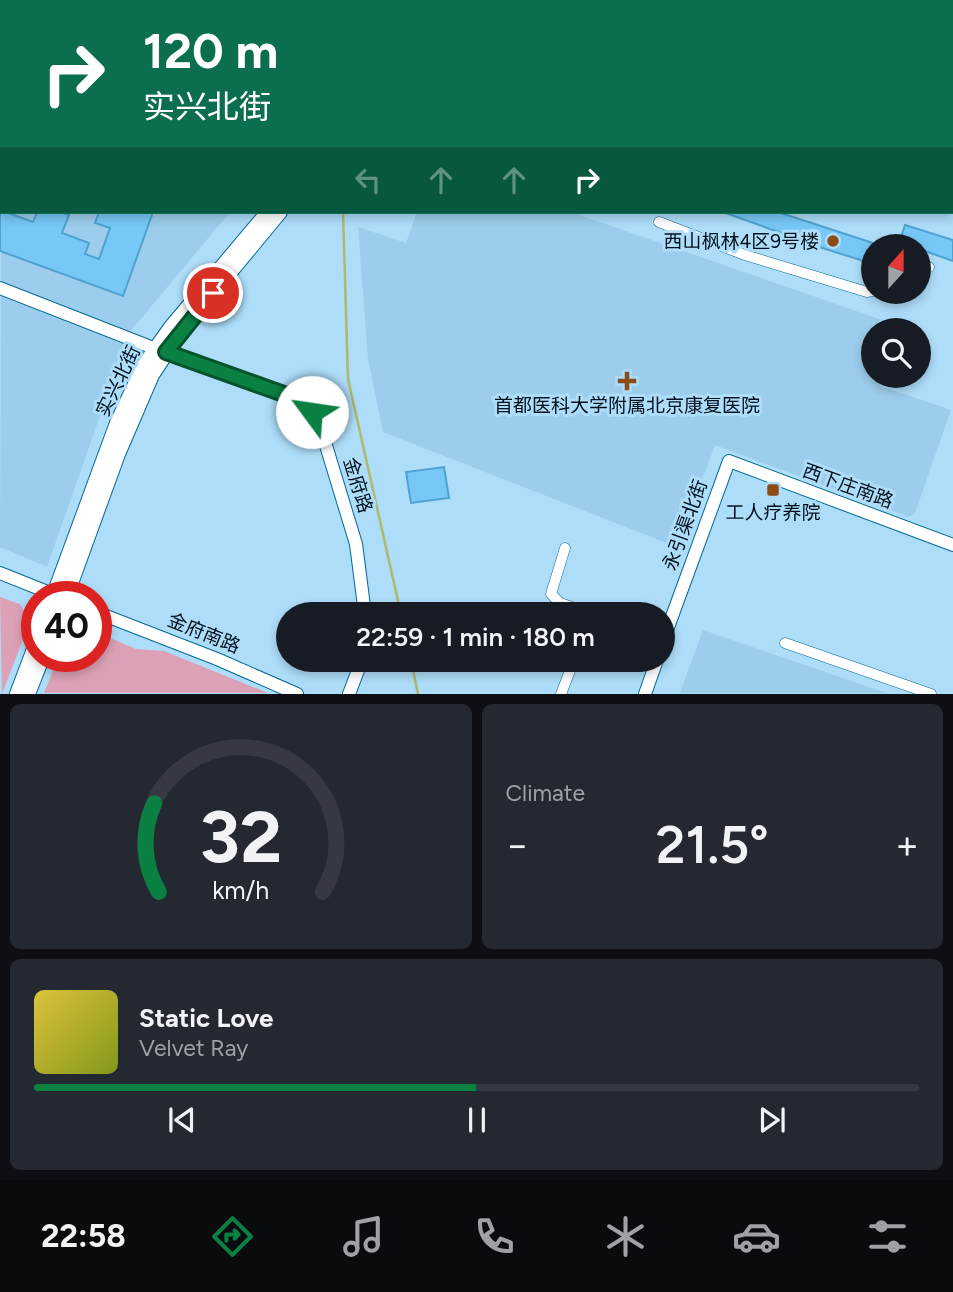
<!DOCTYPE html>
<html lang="en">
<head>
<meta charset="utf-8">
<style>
	:root { --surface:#171b24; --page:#242831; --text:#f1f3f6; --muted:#9ea1a6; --line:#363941; --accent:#0b8043 }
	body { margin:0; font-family:Figtree,"Noto Sans SC",sans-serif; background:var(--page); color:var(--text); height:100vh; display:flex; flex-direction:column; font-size:26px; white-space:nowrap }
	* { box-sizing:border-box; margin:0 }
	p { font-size:23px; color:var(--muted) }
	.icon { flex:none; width:38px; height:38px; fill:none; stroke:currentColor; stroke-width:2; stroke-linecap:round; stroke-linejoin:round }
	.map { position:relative; height:694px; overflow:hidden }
	.drawer { display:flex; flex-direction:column; gap:10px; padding:10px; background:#0d0f14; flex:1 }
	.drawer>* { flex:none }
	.top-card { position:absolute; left:0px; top:0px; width:954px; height:214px; box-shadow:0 4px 10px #0003; background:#0b6e4f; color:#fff; overflow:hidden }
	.needle { width:46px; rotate:21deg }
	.fabs { position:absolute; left:861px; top:234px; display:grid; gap:14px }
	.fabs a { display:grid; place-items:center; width:70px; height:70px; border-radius:50%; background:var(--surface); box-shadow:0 4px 10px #0003; font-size:35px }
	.speed { position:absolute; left:21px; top:581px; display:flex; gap:14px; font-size:35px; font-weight:700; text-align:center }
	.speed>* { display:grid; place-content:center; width:91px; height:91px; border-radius:50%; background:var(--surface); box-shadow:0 4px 10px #0003; line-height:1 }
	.speed .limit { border:10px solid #d22; background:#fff; color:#111 }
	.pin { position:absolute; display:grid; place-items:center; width:60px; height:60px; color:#fff; margin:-30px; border:4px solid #fff; border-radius:50%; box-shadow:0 2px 7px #0007 }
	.me { position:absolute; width:77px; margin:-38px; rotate:301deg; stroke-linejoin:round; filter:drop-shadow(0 0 5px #0008) }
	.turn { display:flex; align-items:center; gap:24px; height:147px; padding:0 28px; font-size:32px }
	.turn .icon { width:91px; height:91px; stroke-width:2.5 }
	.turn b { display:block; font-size:49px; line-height:60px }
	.lanes { display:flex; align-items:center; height:66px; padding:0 28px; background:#0003; justify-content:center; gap:35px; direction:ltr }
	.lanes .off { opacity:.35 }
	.big { font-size:52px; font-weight:600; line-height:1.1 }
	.drawer .tile { flex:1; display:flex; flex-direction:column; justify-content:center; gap:10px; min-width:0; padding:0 24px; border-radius:10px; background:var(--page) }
	.drawer .dial { align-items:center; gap:0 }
	.dial svg { height:182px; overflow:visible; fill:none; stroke:var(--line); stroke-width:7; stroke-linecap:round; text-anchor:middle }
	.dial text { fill:var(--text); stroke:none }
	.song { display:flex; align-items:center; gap:21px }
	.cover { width:84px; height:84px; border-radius:10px; background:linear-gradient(135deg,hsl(50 70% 55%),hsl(70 70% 35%)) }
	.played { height:7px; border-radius:4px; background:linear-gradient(90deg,var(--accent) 50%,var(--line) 50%) }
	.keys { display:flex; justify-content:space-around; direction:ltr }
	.heat { display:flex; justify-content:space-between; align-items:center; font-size:38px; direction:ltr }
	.drawer .tiles { flex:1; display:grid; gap:10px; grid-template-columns:1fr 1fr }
	.tile:last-child { grid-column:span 2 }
	.trip { position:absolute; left:276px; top:602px; width:399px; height:70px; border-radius:35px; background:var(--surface); box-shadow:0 4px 10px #0003; font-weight:600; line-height:70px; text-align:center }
	.tabs { display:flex; height:112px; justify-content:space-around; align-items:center; background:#090b0e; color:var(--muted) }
	.tabs .icon { width:49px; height:49px }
	.tabs .selected { color:var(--accent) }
	.tabs b { font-size:32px; color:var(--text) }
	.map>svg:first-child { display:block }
	.built { fill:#9ccdec }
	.green { fill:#dca1b6 }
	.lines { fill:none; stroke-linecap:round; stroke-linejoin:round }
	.stream { stroke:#aeb96a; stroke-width:2.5 }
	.building { fill:#77c8f6; stroke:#4fa2cf; stroke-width:2 }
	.minor-casing { stroke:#006994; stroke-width:11 }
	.tertiary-casing { stroke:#006994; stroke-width:14 }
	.secondary-casing { stroke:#006994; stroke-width:16 }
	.minor { stroke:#fff; stroke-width:10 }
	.tertiary { stroke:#fff; stroke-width:12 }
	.secondary { stroke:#fff; stroke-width:14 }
	.route-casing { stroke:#07532c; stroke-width:18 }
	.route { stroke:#0b8043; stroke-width:12 }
	.poi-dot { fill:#8d4c16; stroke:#aeddf9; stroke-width:2.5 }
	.labels { text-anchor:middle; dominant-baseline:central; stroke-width:6; stroke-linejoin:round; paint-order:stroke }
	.poi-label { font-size:19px; fill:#00101d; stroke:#aeddf9 }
	.street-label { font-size:19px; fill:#00101d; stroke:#aeddf9 }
</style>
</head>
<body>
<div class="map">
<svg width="953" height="694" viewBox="0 0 953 694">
	<rect width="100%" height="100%" fill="#aeddf9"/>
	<g class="built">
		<path d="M2 36V212H230L129 333 47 567 0 547Z"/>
		<path d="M417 212H571L879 319 885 331H873V376H883L880 386 951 410 915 513 909 517 715 445 677 547 383 432 368 359 358 227 406 243Z"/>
		<path d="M703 630 886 693H680Z"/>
	</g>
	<g class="green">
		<path d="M0 597 20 604 30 621 2 694Z"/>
		<path d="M96 632 136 649 164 651 268 693H44L59 656H96Z"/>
	</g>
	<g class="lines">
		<g class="stream">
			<path d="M285 0 286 2"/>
			<path d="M343 212 348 379 401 614"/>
			<path d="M411 660 418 694"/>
		</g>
	</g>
	<g class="building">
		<path d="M0 210 33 222 37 212H61L69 215 62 233 89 243 85 254 99 259 110 228 95 223 99 212H153L123 296 0 251Z"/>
		<path d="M723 212H778L873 243V264L784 236V234Z"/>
		<path d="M905 225 953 240V261L919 249V247L899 243Z"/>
		<path d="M444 467 449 498 411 503 406 472Z"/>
	</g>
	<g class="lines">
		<g class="minor-casing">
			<g id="minor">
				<path d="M797 2V0"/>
				<path d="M659 222 745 255 867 292 873 291"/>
				<path d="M919 264 929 267"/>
				<path d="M565 548 551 594 560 603 592 614"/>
				<path d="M785 643 931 694"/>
				<path d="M561 694 574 660"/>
			</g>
		</g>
		<g class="tertiary-casing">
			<g id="tertiary">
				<path d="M906 0 911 2"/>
				<path d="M952 18H953"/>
				<path d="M0 288 156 349 295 398 312 412 321 429 356 544 365 614"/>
				<path d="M0 573 60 597"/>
				<path d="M96 612 217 659 297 694"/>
				<path d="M663 641 729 461 953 545"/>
				<path d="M349 694 362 660"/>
				<path d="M645 694 657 660"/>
			</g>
		</g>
		<g class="secondary-casing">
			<g id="secondary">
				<path d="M11 0 16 2"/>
				<path d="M51 0 56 2"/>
				<path d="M360 2 361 0"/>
				<path d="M53 597 117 423 144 365 171 327 268 212"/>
				<path d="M66 597 118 454 152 375 179 334 280 212"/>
				<path d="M17 694 37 641"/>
				<path d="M28 694 43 656"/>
			</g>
		</g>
		<use href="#minor" class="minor"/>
		<use href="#tertiary" class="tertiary"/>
		<use href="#secondary" class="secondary"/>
	</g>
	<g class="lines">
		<g class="route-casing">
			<path id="route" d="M213 293 166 352 295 398 312 412"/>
		</g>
		<use href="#route" class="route"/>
	</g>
	<g class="poi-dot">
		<circle cx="833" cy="241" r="7"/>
		<path d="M623.5 370.5h7v7h7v7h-7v7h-7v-7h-7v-7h7z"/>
		<rect x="766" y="483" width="14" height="14" rx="3.5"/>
	</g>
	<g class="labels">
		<g class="poi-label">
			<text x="819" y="241" text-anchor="end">西山枫林4区9号楼</text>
			<text x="627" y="405">首都医科大学附属北京康复医院</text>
			<text x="773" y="512">工人疗养院</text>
		</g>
		<g class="street-label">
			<text transform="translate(118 381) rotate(-64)">实兴北街</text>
			<text transform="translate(358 485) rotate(73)">金府路</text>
			<text transform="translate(848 486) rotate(20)">西下庄南路</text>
			<text transform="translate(685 525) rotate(-70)">永引渠北街</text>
			<text transform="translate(204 633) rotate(22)">金府南路</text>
		</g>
	</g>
</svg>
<div class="fabs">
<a><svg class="needle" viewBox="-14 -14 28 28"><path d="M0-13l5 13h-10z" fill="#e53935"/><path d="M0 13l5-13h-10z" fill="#9ea1a6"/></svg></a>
<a><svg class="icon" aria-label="search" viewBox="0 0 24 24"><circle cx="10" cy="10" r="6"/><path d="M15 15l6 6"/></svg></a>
</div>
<div class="speed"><div class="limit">40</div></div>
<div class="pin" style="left:213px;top:293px;background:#d93025"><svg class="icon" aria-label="arrive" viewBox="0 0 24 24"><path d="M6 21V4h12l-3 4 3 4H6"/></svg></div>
<svg class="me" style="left:312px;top:412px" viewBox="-20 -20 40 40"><circle r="19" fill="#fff"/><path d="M0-13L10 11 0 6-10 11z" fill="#0b8043"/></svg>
<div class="trip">22:59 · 1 min · 180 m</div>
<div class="top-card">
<div class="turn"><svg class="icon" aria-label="right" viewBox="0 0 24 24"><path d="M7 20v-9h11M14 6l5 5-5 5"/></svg><div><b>120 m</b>实兴北街</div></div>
<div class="lanes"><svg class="icon off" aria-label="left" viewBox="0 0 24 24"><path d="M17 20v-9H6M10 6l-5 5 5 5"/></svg><svg class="icon off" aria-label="ahead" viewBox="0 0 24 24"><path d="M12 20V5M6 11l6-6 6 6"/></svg><svg class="icon off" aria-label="ahead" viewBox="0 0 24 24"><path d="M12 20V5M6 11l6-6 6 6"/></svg><svg class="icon" aria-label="right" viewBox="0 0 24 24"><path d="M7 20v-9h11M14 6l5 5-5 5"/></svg></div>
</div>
</div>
<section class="drawer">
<div class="tiles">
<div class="tile dial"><svg viewBox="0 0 100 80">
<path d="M14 69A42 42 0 1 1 86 69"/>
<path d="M14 69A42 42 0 0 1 12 30" stroke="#0b8043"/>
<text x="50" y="56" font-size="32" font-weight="700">32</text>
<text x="50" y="72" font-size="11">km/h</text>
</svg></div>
<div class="tile"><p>Climate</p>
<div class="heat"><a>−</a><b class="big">21.5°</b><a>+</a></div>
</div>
<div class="tile">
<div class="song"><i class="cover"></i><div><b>Static Love</b><p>Velvet Ray</p></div></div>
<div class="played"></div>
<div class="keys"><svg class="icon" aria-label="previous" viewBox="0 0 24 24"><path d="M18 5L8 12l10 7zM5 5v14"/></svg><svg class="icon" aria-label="pause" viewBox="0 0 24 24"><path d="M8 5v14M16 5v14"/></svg><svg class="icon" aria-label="next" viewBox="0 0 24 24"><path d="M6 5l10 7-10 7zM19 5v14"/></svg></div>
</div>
</div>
</section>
<nav class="tabs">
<b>22:58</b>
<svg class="icon selected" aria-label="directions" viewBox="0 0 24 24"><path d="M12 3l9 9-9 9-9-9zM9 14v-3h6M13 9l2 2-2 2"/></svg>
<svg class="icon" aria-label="music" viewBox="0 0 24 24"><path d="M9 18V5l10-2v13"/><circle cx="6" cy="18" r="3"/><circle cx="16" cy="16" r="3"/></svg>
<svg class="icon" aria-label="phone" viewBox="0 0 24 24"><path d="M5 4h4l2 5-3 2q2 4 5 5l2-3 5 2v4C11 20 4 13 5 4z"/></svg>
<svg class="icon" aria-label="climate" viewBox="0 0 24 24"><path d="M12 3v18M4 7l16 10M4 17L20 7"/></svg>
<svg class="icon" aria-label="car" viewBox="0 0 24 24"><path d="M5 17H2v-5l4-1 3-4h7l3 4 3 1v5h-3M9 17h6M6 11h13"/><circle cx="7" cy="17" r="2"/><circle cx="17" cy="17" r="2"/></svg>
<svg class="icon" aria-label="filters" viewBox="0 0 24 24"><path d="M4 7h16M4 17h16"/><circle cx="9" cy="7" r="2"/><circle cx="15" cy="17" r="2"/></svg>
</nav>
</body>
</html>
